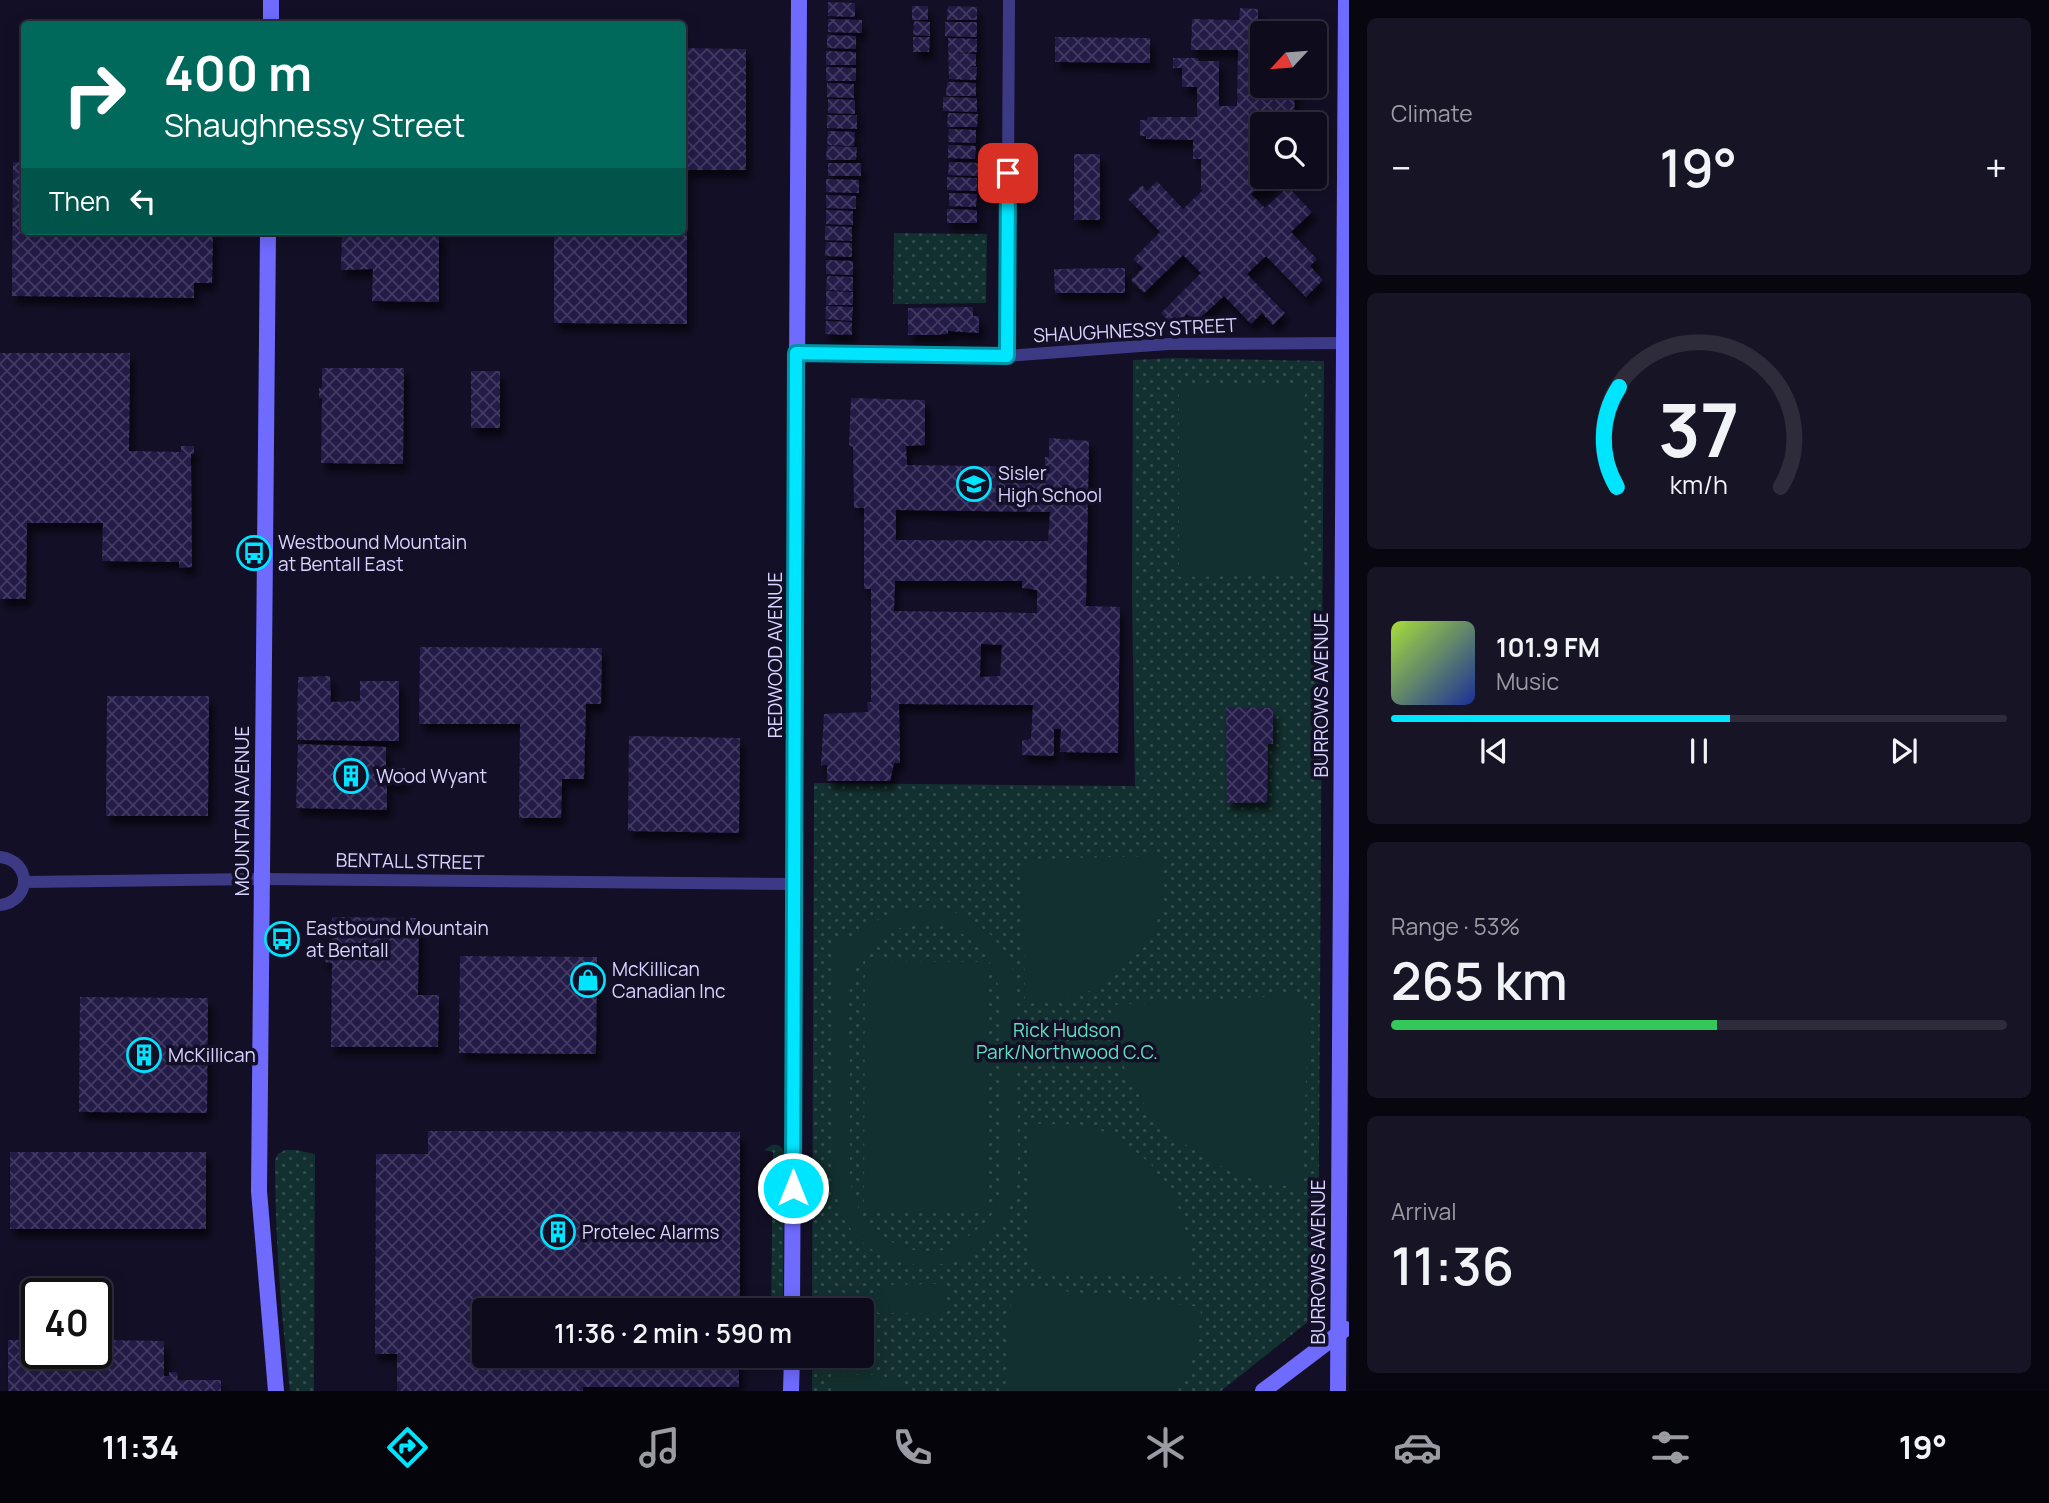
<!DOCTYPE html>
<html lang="en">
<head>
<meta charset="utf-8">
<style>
	:root { --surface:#0e0b1c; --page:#171425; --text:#f1f3f6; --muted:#9b9ba3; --line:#2e2b3b; --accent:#00e5ff }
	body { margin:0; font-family:Manrope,sans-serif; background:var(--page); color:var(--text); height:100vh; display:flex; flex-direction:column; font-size:26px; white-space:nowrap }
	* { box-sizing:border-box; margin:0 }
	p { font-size:23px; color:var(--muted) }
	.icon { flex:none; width:38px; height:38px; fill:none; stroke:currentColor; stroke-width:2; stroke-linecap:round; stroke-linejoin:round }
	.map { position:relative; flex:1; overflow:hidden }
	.side { display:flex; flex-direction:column; gap:18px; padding:18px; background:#08060f; width:700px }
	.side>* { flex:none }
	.top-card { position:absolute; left:21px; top:21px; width:665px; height:214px; border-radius:7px; box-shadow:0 4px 18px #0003,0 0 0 2px var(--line); background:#00695c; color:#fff; overflow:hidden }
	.needle { width:46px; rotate:244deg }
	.controls { position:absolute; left:1250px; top:21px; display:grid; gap:14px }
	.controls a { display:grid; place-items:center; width:77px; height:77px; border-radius:7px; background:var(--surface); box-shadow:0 4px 18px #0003,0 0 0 2px var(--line); font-size:35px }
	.speed { position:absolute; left:21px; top:1278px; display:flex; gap:14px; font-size:35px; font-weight:700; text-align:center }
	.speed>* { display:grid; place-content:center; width:91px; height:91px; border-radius:50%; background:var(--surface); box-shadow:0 4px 18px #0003,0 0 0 2px var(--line); line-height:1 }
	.speed .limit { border:4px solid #111; border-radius:10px; background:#fff; color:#111 }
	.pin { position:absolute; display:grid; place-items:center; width:60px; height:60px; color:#fff; margin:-30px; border-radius:14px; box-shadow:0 4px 10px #0006 }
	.me { position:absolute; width:77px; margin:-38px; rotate:0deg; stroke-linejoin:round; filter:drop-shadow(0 0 5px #0008) }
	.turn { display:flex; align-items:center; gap:24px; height:147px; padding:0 28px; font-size:32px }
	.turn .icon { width:91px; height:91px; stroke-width:2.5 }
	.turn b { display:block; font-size:49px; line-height:60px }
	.then { display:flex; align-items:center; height:66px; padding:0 28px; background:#0003; gap:14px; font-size:26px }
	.big { font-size:52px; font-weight:600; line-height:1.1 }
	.side .tile { flex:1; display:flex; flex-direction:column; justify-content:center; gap:10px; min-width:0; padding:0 24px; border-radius:10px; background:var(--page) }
	.side .dial { align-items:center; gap:0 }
	.dial svg { height:182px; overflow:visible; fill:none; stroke:var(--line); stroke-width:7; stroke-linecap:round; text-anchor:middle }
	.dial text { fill:var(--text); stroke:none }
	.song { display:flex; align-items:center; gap:21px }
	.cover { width:84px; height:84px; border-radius:10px; background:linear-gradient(135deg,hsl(80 70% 55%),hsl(230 70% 35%)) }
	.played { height:7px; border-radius:4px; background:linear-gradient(90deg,var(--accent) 55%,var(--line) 55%) }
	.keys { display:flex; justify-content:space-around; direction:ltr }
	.heat { display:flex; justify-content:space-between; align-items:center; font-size:38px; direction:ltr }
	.charge { height:10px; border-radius:5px; background:linear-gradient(90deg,#34c759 53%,var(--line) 0) }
	.trip { position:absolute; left:472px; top:1298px; width:402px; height:70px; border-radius:7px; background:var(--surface); box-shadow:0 4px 18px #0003,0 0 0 2px var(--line); font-weight:600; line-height:70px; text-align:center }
	.dock { display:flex; height:112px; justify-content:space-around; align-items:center; background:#06040b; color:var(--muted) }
	.dock .icon { width:49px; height:49px }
	.dock .on { color:var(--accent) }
	.dock b { font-size:32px; color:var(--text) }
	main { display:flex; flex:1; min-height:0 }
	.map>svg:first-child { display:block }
	.grass { fill:url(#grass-dots) }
	.pitch { fill:#12302f; fill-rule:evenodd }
	.building { fill:url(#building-cross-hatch); fill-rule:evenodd; filter:url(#shadow) }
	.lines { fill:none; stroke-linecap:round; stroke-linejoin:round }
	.street { stroke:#3d3a85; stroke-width:12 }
	.secondary { stroke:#6f6bff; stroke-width:16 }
	.route-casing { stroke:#0095a6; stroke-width:18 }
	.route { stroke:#00e5ff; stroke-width:12 }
	.labels { text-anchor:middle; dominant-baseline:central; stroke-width:7; stroke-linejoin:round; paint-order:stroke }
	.street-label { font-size:19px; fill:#d9d4ff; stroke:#130f26 }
	.poi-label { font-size:19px; fill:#d9d4ff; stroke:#130f26; text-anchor:start }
	.park-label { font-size:19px; fill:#5fe0c0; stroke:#130f26 }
</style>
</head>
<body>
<main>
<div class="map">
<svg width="1349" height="1391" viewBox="0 0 1349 1391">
	<defs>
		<pattern id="grass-dots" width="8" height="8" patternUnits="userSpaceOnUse" patternTransform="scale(1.75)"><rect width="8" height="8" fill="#12302f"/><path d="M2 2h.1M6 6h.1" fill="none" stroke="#344d4e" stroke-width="1.8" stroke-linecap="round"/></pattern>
		<pattern id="building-cross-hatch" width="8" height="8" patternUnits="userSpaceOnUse" patternTransform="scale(1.75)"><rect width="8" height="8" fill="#241b47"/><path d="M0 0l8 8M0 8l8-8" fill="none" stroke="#433b63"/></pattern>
		<filter id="shadow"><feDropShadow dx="4.5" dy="8" stdDeviation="3.5" flood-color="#0009"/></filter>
	</defs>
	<rect width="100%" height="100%" fill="#130f26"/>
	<g class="grass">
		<path d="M894 233 987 234 986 303 893 304Z"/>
		<path d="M1175 358 1324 361 1318 1314 1221 1391H812V1356H863V1311H812L814 783 1135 786 1132 596 1133 360Z"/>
		<path d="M772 1145C778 1143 782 1147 784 1152L783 1311H771L773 1152 764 1150Z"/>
		<path d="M285 1150H296L315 1154 314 1391H290C281 1314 275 1238 275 1160L278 1154Z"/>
	</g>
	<g class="pitch">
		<path d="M1305 386 1301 575 1179 577V387Z"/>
		<path d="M1160 856C1163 883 1164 910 1152 936 1149 943 1141 950 1135 956 1104 988 1071 1006 1025 1003L1023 867 1030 859Z"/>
		<path d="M929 907 952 911 972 920 991 935 1007 955 1017 981 1018 1173C1012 1230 979 1268 919 1265 894 1264 875 1255 857 1237 844 1224 839 1205 834 1188V938L849 937V945C873 919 893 908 929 907ZM922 922C968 928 990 947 1000 993L1001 1163C1001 1180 1001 1196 994 1211 989 1220 979 1228 971 1234 964 1240 952 1247 943 1250 915 1257 878 1241 863 1216 856 1205 853 1193 850 1181 850 1143 850 1105 850 1067 850 1036 843 986 859 960 875 936 896 927 922 922Z"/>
		<path d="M865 961 989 962 988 1211H864Z"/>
		<path d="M1299 995 1309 1005 1302 1189 1257 1181 1218 1165 1180 1141 1148 1111 1124 1067 1114 1030V1005Z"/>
		<path d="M1027 1124H1073L1114 1134 1151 1164 1177 1203 1188 1239 1191 1262 1188 1277 1037 1272 1030 1263Z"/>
		<path d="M936 1284 946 1292 945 1314 878 1313 877 1292 886 1285Z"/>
		<path d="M1021 1286 1201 1307C1198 1341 1195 1361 1178 1391H1005L1011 1297Z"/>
		<path d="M832 1374 881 1375 914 1391H831Z"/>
	</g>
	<g class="building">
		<path d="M828 2 855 3V17L828 16Z"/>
		<rect x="912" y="6" width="16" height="14"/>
		<path d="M948 6 977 7V20H947Z"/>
		<path d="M1240 8 1258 9V25L1318 26V58H1314V33H1262V86H1295L1294 124H1262V177H1282V182H1271L1270 191H1254L1251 194 1265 208 1288 187 1312 212 1291 232 1317 259 1310 266 1323 280 1306 297 1266 256 1247 274 1285 313 1273 325 1262 313 1251 324 1224 296 1195 323 1187 314 1174 326 1161 313 1201 273 1183 255 1144 293 1131 280 1143 268 1133 259 1160 232 1128 199 1142 185 1147 191 1157 181 1183 209 1203 190H1201V159H1193V140L1146 139V136H1140V120H1147V117H1197V87H1182V68H1173V58H1198V61H1219V106H1237L1238 50H1191L1192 19 1239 20Z"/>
		<path d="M828 19 862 20V33L828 32Z"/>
		<path d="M914 21 930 22V36L913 35Z"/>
		<path d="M945 22H977V37L945 36Z"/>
		<path d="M827 35 856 36V49L827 48Z"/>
		<path d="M913 37H930L929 52H913Z"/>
		<path d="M1055 37 1150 38V63L1055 62Z"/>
		<path d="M948 38 977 39V52L956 53 976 54V66L967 67H977L976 80 949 79Z"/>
		<path d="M682 48 746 49V170H687V324L554 323V231H682Z"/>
		<path d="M826 51 856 52V65H826Z"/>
		<path d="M826 67 856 68V81H826Z"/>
		<path d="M947 82 976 83V96H946Z"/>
		<path d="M827 83 854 84V98L827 97Z"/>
		<path d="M943 97 977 98V112L943 111Z"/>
		<path d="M828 99 855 100V114L828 113Z"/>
		<path d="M948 113 978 114 977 127H947Z"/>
		<path d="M827 115H857V129L827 128Z"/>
		<path d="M949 129 976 130V143L948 142Z"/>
		<path d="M828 131 855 132 854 146 827 145Z"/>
		<path d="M948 145 976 146 975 159 948 158Z"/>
		<path d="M827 146 857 147 856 160H826Z"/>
		<rect x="1074" y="154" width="26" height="66"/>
		<path d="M13 162H24V231H213L212 283H194V298L12 296Z"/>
		<path d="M949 162 979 163 978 176 948 175Z"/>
		<rect x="828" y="163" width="33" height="13"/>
		<path d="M947 177 977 178V191L947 190Z"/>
		<path d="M826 179 859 180V193L826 192Z"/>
		<path d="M949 193 977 194 976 207 949 206Z"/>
		<path d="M826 195 856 196V209L826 208Z"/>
		<path d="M947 209 977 210V223H947Z"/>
		<path d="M826 210 853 211V225L826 224Z"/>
		<path d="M825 226 852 227V241L825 240Z"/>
		<path d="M342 231H439V302L372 301 373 269 341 270Z"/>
		<path d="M826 242 852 243V257L825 256Z"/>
		<path d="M826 260 853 261V275L826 274Z"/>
		<path d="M1125 268V293H1055L1054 269Z"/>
		<path d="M827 276 853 277V291L826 290Z"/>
		<path d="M826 291 853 292V305H826Z"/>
		<path d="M826 306 853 307 852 321 825 319Z"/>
		<path d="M973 307V316H979V333L948 331V334L932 335H908V308Z"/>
		<path d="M826 321 852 322V335L825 334Z"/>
		<path d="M0 353H130L129 451 181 452V446H194V454H191L192 567 179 568V562L102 561 103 523H27L26 599H0Z"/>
		<path d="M322 368H404L403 464 321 463 322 398H319V388H322Z"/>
		<rect x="471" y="371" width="29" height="57"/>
		<path d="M851 398 925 400V445L906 446 907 465 1045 467V457H1049V438L1089 441 1086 606 1120 607 1118 753 1060 752 1061 729H1054V756L1022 755V741L1031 738 1033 705 899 704 900 763H894L890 781H827V765H821L824 714 868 712 867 702H871V589H864V508H854L853 447 849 445ZM896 510 1050 512 1048 541 896 540ZM895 581H1022V588L1037 590V613L894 611ZM981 644 1002 645 1000 676 980 677Z"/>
		<path d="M420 647 602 648 601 704H586L584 779H562L561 818H519L520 724H419Z"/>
		<path d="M330 676 331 702 360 701V681H399V741L297 740 298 677Z"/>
		<path d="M107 696H209L208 816H106Z"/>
		<path d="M1226 707 1273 708V744H1268L1267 802 1227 803Z"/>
		<path d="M629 736 740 738 739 833 628 831Z"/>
		<path d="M298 744 386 747V768H405L404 784 387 783V810L296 808Z"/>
		<path d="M332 917 419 918 418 995H439L438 1047H331L332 963H327L324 960 323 951 328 947 332 946Z"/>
		<path d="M460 956 597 957 596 1054 459 1053Z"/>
		<path d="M80 997 208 998 207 1113 79 1112Z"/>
		<path d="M428 1131 740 1132V1311H485V1356H739V1387H583V1391H397V1354H375L376 1154H428Z"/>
		<rect x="10" y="1152" width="196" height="77"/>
		<path d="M8 1340H37V1353H96V1340L164 1341V1376H169V1372H177L178 1380H221V1391H8Z"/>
	</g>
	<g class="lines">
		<g class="street">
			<path d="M796 353 1007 356 1168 344 1349 343"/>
			<path d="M1007 356 1009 0"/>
			<path d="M0 857C32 861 32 901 0 905"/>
			<path d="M24 882 262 879 795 884"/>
		</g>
		<g class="secondary">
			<path d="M271 24V0"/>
			<path d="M268 231 259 1191 276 1391"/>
			<path d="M792 1311 799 0"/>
			<path d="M791 1391 792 1356"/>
			<path d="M1263 1391 1345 1329"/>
			<path d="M1338 1391 1346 0"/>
		</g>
	</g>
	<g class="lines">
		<g class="route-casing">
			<path id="route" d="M793 1188 796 353 1007 356 1008 173"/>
		</g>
		<use href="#route" class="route"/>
	</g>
	<defs>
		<g id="school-ring" transform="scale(1.75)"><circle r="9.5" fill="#130f26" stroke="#00e5ff" stroke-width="1.5"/><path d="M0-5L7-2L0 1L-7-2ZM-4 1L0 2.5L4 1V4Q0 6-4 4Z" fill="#00e5ff"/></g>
		<g id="bus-ring" transform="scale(1.75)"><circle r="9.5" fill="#130f26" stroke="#00e5ff" stroke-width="1.5"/><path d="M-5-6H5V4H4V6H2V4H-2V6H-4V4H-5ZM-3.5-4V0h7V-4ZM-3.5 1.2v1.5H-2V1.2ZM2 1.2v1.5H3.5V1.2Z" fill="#00e5ff"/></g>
		<g id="building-ring" transform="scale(1.75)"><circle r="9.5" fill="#130f26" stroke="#00e5ff" stroke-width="1.5"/><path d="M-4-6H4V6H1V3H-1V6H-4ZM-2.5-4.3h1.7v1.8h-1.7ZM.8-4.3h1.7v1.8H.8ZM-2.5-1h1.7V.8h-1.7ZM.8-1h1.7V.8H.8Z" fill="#00e5ff"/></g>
		<g id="shop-ring" transform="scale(1.75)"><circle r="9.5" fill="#130f26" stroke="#00e5ff" stroke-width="1.5"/><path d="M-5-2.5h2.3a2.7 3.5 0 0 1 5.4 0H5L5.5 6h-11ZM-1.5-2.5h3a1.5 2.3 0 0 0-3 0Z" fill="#00e5ff"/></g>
	</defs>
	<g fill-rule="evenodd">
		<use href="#school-ring" x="974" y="484"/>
		<use href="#bus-ring" x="254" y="553"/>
		<use href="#building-ring" x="351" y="776"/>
		<use href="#bus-ring" x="282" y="939"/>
		<use href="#shop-ring" x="588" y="980"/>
		<use href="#building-ring" x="144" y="1055"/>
		<use href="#building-ring" x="558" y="1232"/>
	</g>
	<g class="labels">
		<g class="street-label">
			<text transform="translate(1135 330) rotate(-3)">SHAUGHNESSY STREET</text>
			<text transform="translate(775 655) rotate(-90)">REDWOOD AVENUE</text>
			<text transform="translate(1321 695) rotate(-90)">BURROWS AVENUE</text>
			<text transform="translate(242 811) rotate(-90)">MOUNTAIN AVENUE</text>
			<text transform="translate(410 861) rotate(1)">BENTALL STREET</text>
			<text transform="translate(1318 1262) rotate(-90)">BURROWS AVENUE</text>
		</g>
		<g class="poi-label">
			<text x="998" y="473">Sisler<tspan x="998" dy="22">High School</tspan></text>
			<text x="278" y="542">Westbound Mountain<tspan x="278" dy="22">at Bentall East</tspan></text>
			<text x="376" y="776">Wood Wyant</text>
			<text x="306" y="928">Eastbound Mountain<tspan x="306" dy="22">at Bentall</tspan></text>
			<text x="612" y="969">McKillican<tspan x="612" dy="22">Canadian Inc</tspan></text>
			<text x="168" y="1055">McKillican</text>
			<text x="582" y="1232">Protelec Alarms</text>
		</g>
		<g class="park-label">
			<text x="1067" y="1030">Rick Hudson<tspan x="1067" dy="22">Park/Northwood C.C.</tspan></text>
		</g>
	</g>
</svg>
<div class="controls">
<a><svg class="needle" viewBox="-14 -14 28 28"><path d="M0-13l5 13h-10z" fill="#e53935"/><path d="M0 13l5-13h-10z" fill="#9b9ba3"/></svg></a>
<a><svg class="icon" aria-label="search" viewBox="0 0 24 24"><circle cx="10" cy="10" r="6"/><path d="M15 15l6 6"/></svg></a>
</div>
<div class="speed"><div class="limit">40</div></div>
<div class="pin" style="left:1008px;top:173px;background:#d93025"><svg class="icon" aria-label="arrive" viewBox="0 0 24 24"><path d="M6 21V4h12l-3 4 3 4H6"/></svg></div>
<svg class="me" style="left:793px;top:1188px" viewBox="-20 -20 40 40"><circle r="17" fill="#00e5ff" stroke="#fff" stroke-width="3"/><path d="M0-11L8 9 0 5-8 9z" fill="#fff"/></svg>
<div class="trip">11:36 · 2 min · 590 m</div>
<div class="top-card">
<div class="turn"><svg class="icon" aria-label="right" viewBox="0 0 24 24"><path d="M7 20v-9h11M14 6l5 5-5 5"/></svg><div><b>400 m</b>Shaughnessy Street</div></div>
<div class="then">Then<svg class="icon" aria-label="left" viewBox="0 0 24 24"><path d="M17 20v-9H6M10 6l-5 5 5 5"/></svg></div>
</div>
</div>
<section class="side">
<div class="tile"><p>Climate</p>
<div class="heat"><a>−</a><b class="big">19°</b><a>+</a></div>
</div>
<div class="tile dial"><svg viewBox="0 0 100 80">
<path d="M14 69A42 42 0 1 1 86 69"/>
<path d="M14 69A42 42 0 0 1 15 25" stroke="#00e5ff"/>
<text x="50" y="56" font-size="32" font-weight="700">37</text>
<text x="50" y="72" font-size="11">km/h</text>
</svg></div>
<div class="tile">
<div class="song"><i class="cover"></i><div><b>101.9 FM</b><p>Music</p></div></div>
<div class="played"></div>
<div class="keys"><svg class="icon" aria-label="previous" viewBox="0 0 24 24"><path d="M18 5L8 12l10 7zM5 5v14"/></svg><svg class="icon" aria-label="pause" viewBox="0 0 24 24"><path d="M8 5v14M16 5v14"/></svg><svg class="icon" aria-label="next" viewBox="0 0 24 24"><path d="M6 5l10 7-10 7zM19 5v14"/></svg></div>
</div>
<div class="tile"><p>Range · 53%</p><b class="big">265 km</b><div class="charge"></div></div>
<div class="tile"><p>Arrival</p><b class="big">11:36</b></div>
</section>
</main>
<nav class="dock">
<b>11:34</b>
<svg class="icon on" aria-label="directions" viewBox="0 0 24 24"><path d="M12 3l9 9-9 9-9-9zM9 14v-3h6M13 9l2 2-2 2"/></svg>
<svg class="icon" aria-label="music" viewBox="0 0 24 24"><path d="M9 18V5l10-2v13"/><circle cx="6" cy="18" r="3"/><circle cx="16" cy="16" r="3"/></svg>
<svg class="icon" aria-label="phone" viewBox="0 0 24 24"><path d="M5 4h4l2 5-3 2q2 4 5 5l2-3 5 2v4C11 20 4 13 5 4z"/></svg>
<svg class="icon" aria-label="climate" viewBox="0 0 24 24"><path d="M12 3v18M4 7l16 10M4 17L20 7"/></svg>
<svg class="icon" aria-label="car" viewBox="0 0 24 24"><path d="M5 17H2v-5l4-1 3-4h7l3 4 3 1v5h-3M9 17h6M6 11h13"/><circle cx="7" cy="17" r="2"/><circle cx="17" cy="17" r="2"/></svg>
<svg class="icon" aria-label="filters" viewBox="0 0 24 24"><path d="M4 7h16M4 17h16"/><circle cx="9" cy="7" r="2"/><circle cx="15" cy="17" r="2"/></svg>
<b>19°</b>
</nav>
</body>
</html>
